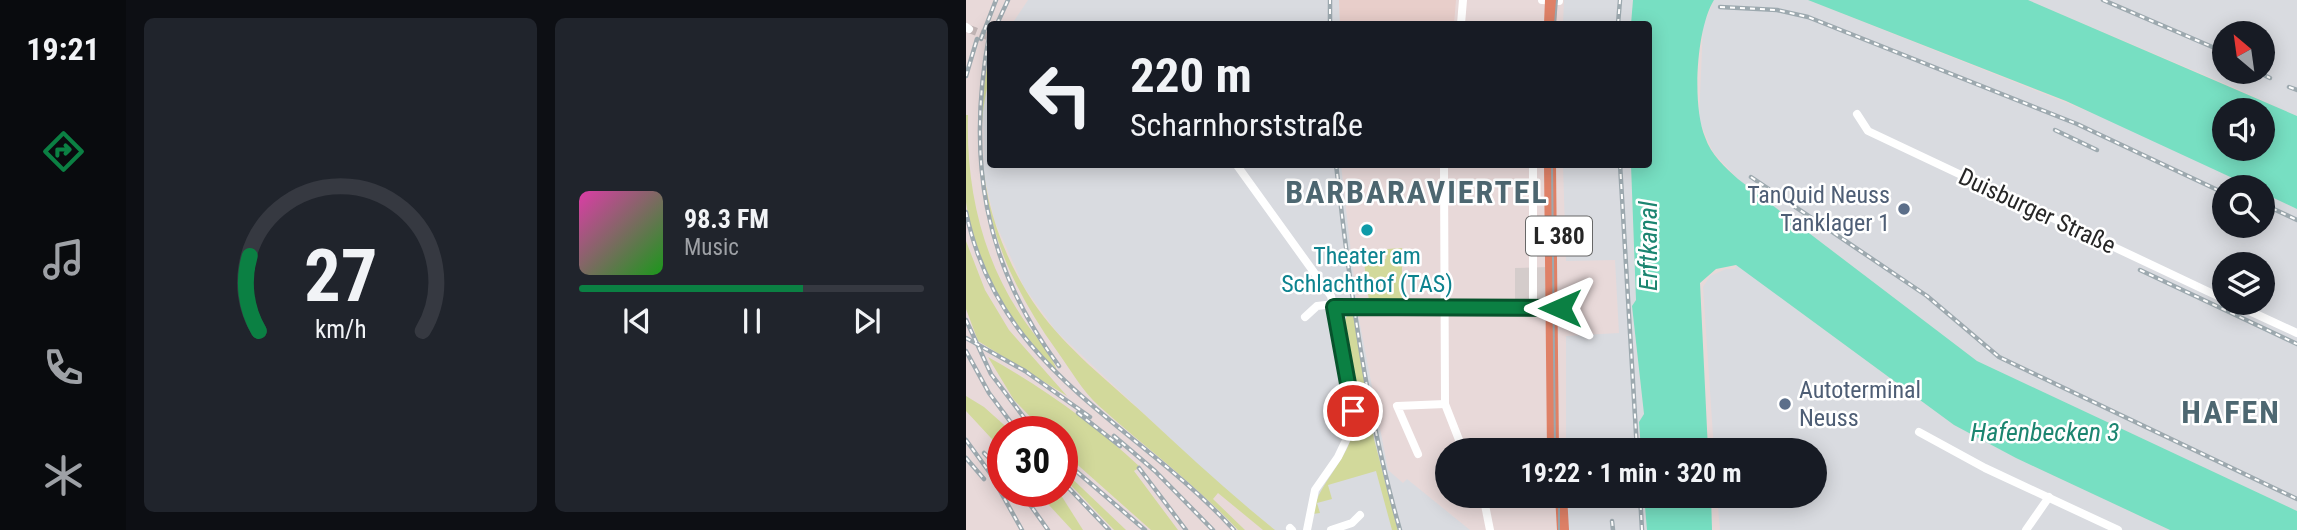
<!DOCTYPE html>
<html lang="en">
<head>
<meta charset="utf-8">
<style>
	:root { --surface:#171b24; --page:#20242c; --text:#f1f3f6; --muted:#9ea1a6; --line:#363941; --accent:#0b8043 }
	body { margin:0; font-family:"Roboto Condensed",sans-serif; background:var(--page); color:var(--text); height:100vh; display:flex; flex-direction:column; font-size:26px; white-space:nowrap }
	* { box-sizing:border-box; margin:0 }
	p { font-size:23px; color:var(--muted) }
	.icon { flex:none; width:38px; height:38px; fill:none; stroke:currentColor; stroke-width:2; stroke-linecap:round; stroke-linejoin:round }
	.map { position:relative; flex:1; overflow:hidden }
	.side { display:flex; flex-direction:column; gap:18px; padding:18px; background:#0d0f14; width:840px }
	.side>* { flex:none }
	.hud { position:absolute; left:21px; top:21px; width:665px; height:147px; border-radius:7px; box-shadow:0 4px 18px #0003; background:#171b24; color:var(--text); overflow:hidden }
	.needle { width:46px; rotate:331deg }
	.tools { position:absolute; left:1246px; top:21px; display:grid; gap:14px }
	.tools a { display:grid; place-items:center; width:63px; height:63px; border-radius:50%; background:var(--surface); box-shadow:0 4px 18px #0003; font-size:35px }
	.speed { position:absolute; left:21px; top:416px; display:flex; gap:14px; font-size:35px; font-weight:700; text-align:center }
	.speed>* { display:grid; place-content:center; width:91px; height:91px; border-radius:50%; background:var(--surface); box-shadow:0 4px 18px #0003; line-height:1 }
	.speed .limit { border:10px solid #d22; background:#fff; color:#111 }
	.pin { position:absolute; display:grid; place-items:center; width:60px; height:60px; color:#fff; margin:-30px; border:4px solid #fff; border-radius:50%; box-shadow:0 2px 7px #0007 }
	.me { position:absolute; width:77px; margin:-38px; rotate:270deg; stroke-linejoin:round; filter:drop-shadow(0 0 5px #0008) }
	.turn { display:flex; align-items:center; gap:24px; height:147px; padding:0 28px; font-size:32px }
	.turn .icon { width:91px; height:91px; stroke-width:2.5 }
	.turn b { display:block; font-size:49px; line-height:60px }
	.side .card { flex:1; display:flex; flex-direction:column; justify-content:center; gap:10px; min-width:0; padding:0 24px; border-radius:10px; background:var(--page) }
	.side .dial { align-items:center; gap:0 }
	.dial svg { height:182px; overflow:visible; fill:none; stroke:var(--line); stroke-width:7; stroke-linecap:round; text-anchor:middle }
	.dial text { fill:var(--text); stroke:none }
	.song { display:flex; align-items:center; gap:21px }
	.cover { width:84px; height:84px; border-radius:10px; background:linear-gradient(135deg,hsl(320 70% 55%),hsl(120 70% 35%)) }
	.played { height:7px; border-radius:4px; background:linear-gradient(90deg,var(--accent) 65%,var(--line) 65%) }
	.keys { display:flex; justify-content:space-around; direction:ltr }
	.side .tiles { flex:1; display:grid; gap:18px; grid-template-columns:repeat(2,1fr) }
	.trip { position:absolute; left:469px; top:438px; width:392px; height:70px; border-radius:35px; background:var(--surface); box-shadow:0 4px 18px #0003; font-weight:700; line-height:70px; text-align:center }
	main { display:flex; flex:1; min-height:0 }
	.tab-bar { display:flex; flex-direction:column; width:126px; justify-content:space-around; align-items:center; background:#090b0e; color:var(--muted) }
	.tab-bar .icon { width:49px; height:49px }
	.tab-bar .current { color:var(--accent) }
	.tab-bar b { font-size:32px; color:var(--text) }
	.map>svg:first-child { display:block }
	.industrial { fill:#d9dbe0; fill-rule:evenodd }
	.education { fill:#e8ceca }
	.green { fill:#d2d99b }
	.plaza { fill:#d4cccb }
	.water { fill:#77dfc2; fill-rule:evenodd }
	.lines { fill:none; stroke-linecap:round; stroke-linejoin:round }
	.minor-tunnel { stroke:#c1b5b5; stroke-width:8; stroke-dasharray:8 4; stroke-linecap:butt }
	.minor { stroke:#fff; stroke-width:8 }
	.primary { stroke:#df8167; stroke-width:12 }
	.tram { stroke:#9da9af; stroke-width:2 }
	.rail-casing { stroke:#9da9af; stroke-width:4.5 }
	.rail { stroke:#fff; stroke-width:2; stroke-dasharray:5; stroke-linecap:butt }
	.route-casing { stroke:#07532c; stroke-width:18 }
	.route { stroke:#0b8043; stroke-width:12 }
	.service-dot { fill:#5c6f8a; stroke:#fff; stroke-width:2.5 }
	.culture-dot { fill:#0f9aa8; stroke:#fff; stroke-width:2.5 }
	.labels { text-anchor:middle; dominant-baseline:central; stroke-width:5; stroke-linejoin:round; paint-order:stroke }
	.shield { fill:#fff; stroke:#676767; stroke-width:2 }
	.shield-label { font-size:23px; font-weight:bold; fill:#262626 }
	.service-label { font-size:24px; fill:#4e5e75; stroke:#fff; text-anchor:end }
	.street-label { font-size:24px; fill:#262626; stroke:#fff }
	.culture-label { font-size:24px; fill:#0d838f; stroke:#fff }
	.water-label { font-size:26px; font-style:italic; fill:#1b8570; stroke:#fff }
	.district-label { font-size:32px; font-weight:bold; letter-spacing:2px; fill:#4d6771; stroke:#fff }
</style>
</head>
<body>
<main>
<nav class="tab-bar">
<b>19:21</b>
<svg class="icon current" aria-label="directions" viewBox="0 0 24 24"><path d="M12 3l9 9-9 9-9-9zM9 14v-3h6M13 9l2 2-2 2"/></svg>
<svg class="icon" aria-label="music" viewBox="0 0 24 24"><path d="M9 18V5l10-2v13"/><circle cx="6" cy="18" r="3"/><circle cx="16" cy="16" r="3"/></svg>
<svg class="icon" aria-label="phone" viewBox="0 0 24 24"><path d="M5 4h4l2 5-3 2q2 4 5 5l2-3 5 2v4C11 20 4 13 5 4z"/></svg>
<svg class="icon" aria-label="climate" viewBox="0 0 24 24"><path d="M12 3v18M4 7l16 10M4 17L20 7"/></svg>
</nav>
<section class="side">
<div class="tiles">
<div class="card dial"><svg viewBox="0 0 100 80">
<path d="M14 69A42 42 0 1 1 86 69"/>
<path d="M14 69A42 42 0 0 1 10 36" stroke="#0b8043"/>
<text x="50" y="56" font-size="32" font-weight="700">27</text>
<text x="50" y="72" font-size="11">km/h</text>
</svg></div>
<div class="card">
<div class="song"><i class="cover"></i><div><b>98.3 FM</b><p>Music</p></div></div>
<div class="played"></div>
<div class="keys"><svg class="icon" aria-label="previous" viewBox="0 0 24 24"><path d="M18 5L8 12l10 7zM5 5v14"/></svg><svg class="icon" aria-label="pause" viewBox="0 0 24 24"><path d="M8 5v14M16 5v14"/></svg><svg class="icon" aria-label="next" viewBox="0 0 24 24"><path d="M6 5l10 7-10 7zM19 5v14"/></svg></div>
</div>
</div>
</section>
<div class="map">
<svg width="1331" height="530" viewBox="0 0 1331 530">
	<rect width="100%" height="100%" fill="#e8d9d9"/>
	<g class="industrial">
		<path d="M62 0H373L374 24H46Z"/>
		<path d="M598 0H667L665 24H597Z"/>
		<path d="M748 0H842L1151 123 1286 187H1258V226H1297V193L1331 209V511L1011 361 772 179 747 152 733 120 737 26ZM1258 264H1297V303H1258Z"/>
		<path d="M1062 0H1331V116L1274 90ZM1258 33H1297V72H1258Z"/>
		<path d="M24 86V164L375 165 392 314 422 470 437 483 441 479 504 530H309L259 490 90 331 58 287 29 222 18 176 17 103 21 88Z"/>
		<path d="M597 165H665L670 300 666 306 678 414 673 422 675 450H600V336L653 333 649 260 600 261Z"/>
		<path d="M770 265 988 425 1050 458 1204 530H754L751 495H849V450H748L737 287 744 276 760 269H769Z"/>
		<path d="M599 495H678L681 530H602Z"/>
	</g>
	<path class="education" d="M373 0H490L488 24H374Z"/>
	<g class="green">
		<path d="M24 51V86L21 88C4 163 28 247 72 309 101 349 142 381 178 414 221 454 263 493 309 530H297L252 493 247 499 279 530H272C229 484 180 448 133 406 117 392 104 369 91 351 23 257 0 166 24 51Z"/>
		<path d="M0 115H2C0 186 15 255 54 314 63 329 89 358 91 371 46 327 8 266 0 202 0 174 0 144 0 115Z"/>
		<path d="M0 241 19 290 43 330 101 396 12 341 0 309Z"/>
		<path d="M436 248V301H403L398 262 420 259 421 249Z"/>
		<path d="M382 313H387L408 439 432 530H426L410 471 362 485 366 499 351 503 354 513 347 514C351 490 366 476 377 456 403 412 388 370 378 323Z"/>
		<path d="M22 357C76 387 128 424 174 467L168 471 212 530H185L105 459 96 450V432H79L48 400Z"/>
		<path d="M0 396 18 407 46 432H37V451L0 411Z"/>
		<path d="M96 469 160 530H148L96 476Z"/>
		<path d="M71 492H93L117 530H106Z"/>
	</g>
	<path class="plaza" d="M582 267 580 301 549 305V268Z"/>
	<g class="water">
		<path d="M667 0H748C730 29 726 106 739 137 745 155 759 167 772 179L1011 361 1331 511V530H1204L1050 458 988 425 770 265 750 269 734 283 742 450H675L673 422 678 414 666 306 670 300 665 165 682 164V24H665Z"/>
		<path d="M842 0H1062L1331 116V209L1297 193V187H1286L1100 101ZM1258 110H1297V149H1258Z"/>
		<path d="M678 495H745L746 530H681Z"/>
	</g>
	<g class="lines">
		<path class="minor-tunnel" d="M3 29 24 37"/>
		<g class="minor">
			<path d="M576 0 593 1"/>
			<path d="M495 24 497 0"/>
			<path d="M0 27 3 29"/>
			<path d="M891 114 902 131 1258 299"/>
			<path d="M270 164 365 296 386 397 383 434 372 457 349 490 341 530"/>
			<path d="M478 164 479 404 497 450"/>
			<path d="M567 164V308"/>
			<path d="M1266 303 1331 333"/>
			<path d="M368 307 594 308"/>
			<path d="M339 317 351 306 368 304"/>
			<path d="M953 432 1019 468 1152 530"/>
			<path d="M452 454 431 406 479 404"/>
			<path d="M517 495 524 530"/>
			<path d="M324 528 326 530"/>
			<path d="M365 530 386 523 394 515"/>
			<path d="M1060 530 1083 497"/>
		</g>
		<g class="primary">
			<path d="M584 24 585 0"/>
			<path d="M584 164 587 450"/>
			<path d="M595 495 597 530"/>
		</g>
		<g class="tram">
			<path d="M589 24 591 0"/>
			<path d="M586 164 589 450"/>
			<path d="M593 495V530"/>
		</g>
		<g class="rail-casing">
			<g id="rail">
				<path d="M1137 0 1258 52"/>
				<path d="M754 7 811 10 842 17 1111 124 1258 193"/>
				<path d="M31 24 42 0"/>
				<path d="M364 24V0"/>
				<path d="M652 24 654 0"/>
				<path d="M24 31C0 156 17 264 93 366"/>
				<path d="M15 39 30 0"/>
				<path d="M1292 72 1304 78"/>
				<path d="M0 76 11 39"/>
				<path d="M1323 87 1331 90"/>
				<path d="M1089 130 1131 150"/>
				<path d="M370 164C384 288 400 411 434 530"/>
				<path d="M654 164 671 450"/>
				<path d="M785 177 961 296 1033 357 1331 499"/>
				<path d="M1297 204 1331 220"/>
				<path d="M0 212C33 372 168 421 268 530"/>
				<path d="M1174 270 1331 344"/>
				<path d="M0 320 25 374 69 432"/>
				<path d="M0 338 59 371 124 417"/>
				<path d="M0 351 23 393 52 432"/>
				<path d="M112 413 154 446"/>
				<path d="M148 436 189 471 247 530"/>
				<path d="M0 440 24 473 56 530"/>
				<path d="M18 453 37 472"/>
				<path d="M0 458 18 479"/>
				<path d="M96 459 179 530"/>
				<path d="M173 468 220 530"/>
				<path d="M96 481 143 530"/>
				<path d="M55 492 82 530"/>
				<path d="M674 495 676 530"/>
				<path d="M646 521 647 530"/>
			</g>
		</g>
		<use href="#rail" class="rail"/>
	</g>
	<g class="lines">
		<g class="route-casing">
			<path id="route" d="M387 411 368 307 594 308"/>
		</g>
		<use href="#route" class="route"/>
	</g>
	<g class="service-dot">
		<circle cx="938" cy="209" r="7"/>
		<circle cx="819" cy="404" r="7"/>
	</g>
	<circle class="culture-dot" cx="401" cy="230" r="7"/>
	<g class="labels">
		<rect class="shield" x="560" y="216.5" width="66" height="39" rx="5"/>
		<g class="shield-label">
			<text x="593" y="236">L 380</text>
		</g>
		<g class="service-label">
			<text x="924" y="195">TanQuid Neuss<tspan x="924" dy="28">Tanklager 1</tspan></text>
			<text x="833" y="390" text-anchor="start">Autoterminal<tspan x="833" dy="28">Neuss</tspan></text>
		</g>
		<g class="street-label">
			<text transform="translate(1071 211) rotate(25)">Duisburger Straße</text>
		</g>
		<g class="culture-label">
			<text x="401" y="256">Theater am<tspan x="401" dy="28">Schlachthof (TAS)</tspan></text>
		</g>
		<g class="water-label">
			<text transform="translate(682 246) rotate(-90)">Erftkanal</text>
			<text x="1079" y="432">Hafenbecken 3</text>
		</g>
		<g class="district-label">
			<text x="451" y="192">BARBARAVIERTEL</text>
			<text x="1265" y="412">HAFEN</text>
		</g>
	</g>
</svg>
<div class="tools">
<a><svg class="needle" viewBox="-14 -14 28 28"><path d="M0-13l5 13h-10z" fill="#e53935"/><path d="M0 13l5-13h-10z" fill="#9ea1a6"/></svg></a>
<a><svg class="icon" aria-label="sound" viewBox="0 0 24 24"><path d="M4 9h4l5-4v14l-5-4H4zM17 9q2 3 0 6"/></svg></a>
<a><svg class="icon" aria-label="search" viewBox="0 0 24 24"><circle cx="10" cy="10" r="6"/><path d="M15 15l6 6"/></svg></a>
<a><svg class="icon" aria-label="layers" viewBox="0 0 24 24"><path d="M12 4l9 5-9 5-9-5zM3 14l9 5 9-5"/></svg></a>
</div>
<div class="speed"><div class="limit">30</div></div>
<div class="pin" style="left:387px;top:411px;background:#d93025"><svg class="icon" aria-label="arrive" viewBox="0 0 24 24"><path d="M6 21V4h12l-3 4 3 4H6"/></svg></div>
<svg class="me" style="left:594px;top:308px" viewBox="-20 -20 40 40"><path d="M0-17L14 15 0 8-14 15z" fill="#0b8043" stroke="#fff" stroke-width="4"/></svg>
<div class="trip">19:22 · 1 min · 320 m</div>
<div class="hud">
<div class="turn"><svg class="icon" aria-label="left" viewBox="0 0 24 24"><path d="M17 20v-9H6M10 6l-5 5 5 5"/></svg><div><b>220 m</b>Scharnhorststraße</div></div>
</div>
</div>
</main>
</body>
</html>
